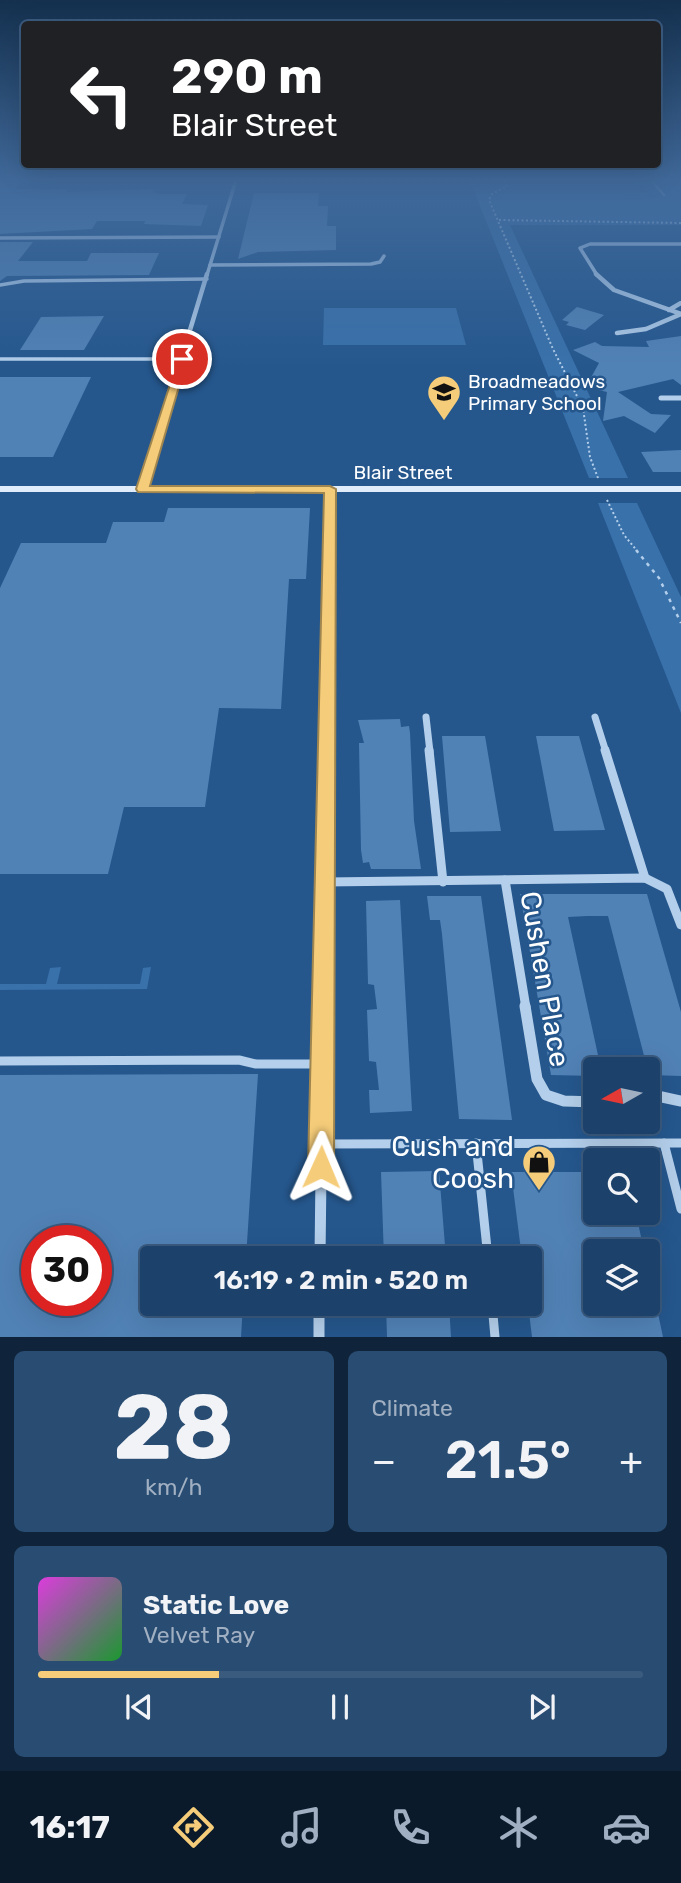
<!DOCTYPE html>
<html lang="en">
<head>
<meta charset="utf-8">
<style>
	:root { --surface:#1c416a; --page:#294c72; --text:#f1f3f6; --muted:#a0afc1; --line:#3a5a7e; --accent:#f5cc79 }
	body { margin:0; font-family:Rubik,sans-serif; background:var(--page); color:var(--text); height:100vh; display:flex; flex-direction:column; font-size:26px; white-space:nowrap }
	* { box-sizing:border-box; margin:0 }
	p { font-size:23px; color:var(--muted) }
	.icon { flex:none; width:38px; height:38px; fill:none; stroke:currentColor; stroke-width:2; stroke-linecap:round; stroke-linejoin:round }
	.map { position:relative; height:1337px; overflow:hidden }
	.sheet { display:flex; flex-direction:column; gap:14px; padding:14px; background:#0f243a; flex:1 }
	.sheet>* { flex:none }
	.banner { position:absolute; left:21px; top:21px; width:640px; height:147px; border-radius:7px; box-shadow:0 7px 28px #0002,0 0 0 2px var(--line); background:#202124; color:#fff; overflow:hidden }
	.needle { width:46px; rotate:261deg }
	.buttons { position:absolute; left:583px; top:1057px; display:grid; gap:14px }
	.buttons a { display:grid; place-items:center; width:77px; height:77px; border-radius:7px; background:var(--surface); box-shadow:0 7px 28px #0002,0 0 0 2px var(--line); font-size:35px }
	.speed { position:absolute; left:21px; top:1225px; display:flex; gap:14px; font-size:35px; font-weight:700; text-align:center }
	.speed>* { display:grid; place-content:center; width:91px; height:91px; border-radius:50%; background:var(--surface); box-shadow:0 7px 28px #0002,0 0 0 2px var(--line); line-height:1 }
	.speed .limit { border:10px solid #d22; background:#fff; color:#111 }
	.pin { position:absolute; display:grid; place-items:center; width:60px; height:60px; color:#fff; margin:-30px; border:4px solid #fff; border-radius:50%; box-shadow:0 2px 7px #0007 }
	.me { position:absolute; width:77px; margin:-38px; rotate:1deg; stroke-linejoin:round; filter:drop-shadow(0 0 5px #0008) }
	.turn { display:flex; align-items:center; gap:24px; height:147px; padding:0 35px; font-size:32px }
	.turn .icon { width:91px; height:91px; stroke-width:2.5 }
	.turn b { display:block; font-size:49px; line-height:60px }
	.big { font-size:52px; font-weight:600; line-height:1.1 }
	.sheet .tile { flex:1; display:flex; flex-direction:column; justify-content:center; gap:10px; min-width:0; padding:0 24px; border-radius:10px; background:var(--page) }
	.sheet .dial { align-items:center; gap:0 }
	.dial b { font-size:91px; line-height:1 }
	.song { display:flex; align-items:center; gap:21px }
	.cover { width:84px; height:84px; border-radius:10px; background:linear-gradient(135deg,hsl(300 70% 55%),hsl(130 70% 35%)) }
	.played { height:7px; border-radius:4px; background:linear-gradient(90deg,var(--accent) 30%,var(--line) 30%) }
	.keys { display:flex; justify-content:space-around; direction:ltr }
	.heat { display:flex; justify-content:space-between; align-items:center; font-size:38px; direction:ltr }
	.sheet .tiles { flex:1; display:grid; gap:14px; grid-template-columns:1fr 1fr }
	.tile:last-child { grid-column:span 2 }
	.trip { position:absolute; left:140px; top:1246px; width:402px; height:70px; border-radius:7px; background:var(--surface); box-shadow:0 7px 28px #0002,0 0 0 2px var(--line); font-weight:600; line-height:70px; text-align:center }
	.menu { display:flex; height:112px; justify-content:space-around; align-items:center; background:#0b1a2a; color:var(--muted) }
	.menu .icon { width:49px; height:49px }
	.menu .active { color:var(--accent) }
	.menu b { font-size:32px; color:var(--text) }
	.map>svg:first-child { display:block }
	.green { fill:#3971aa }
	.building { fill:#5182b6; fill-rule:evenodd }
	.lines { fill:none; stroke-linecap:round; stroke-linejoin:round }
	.path-far1 { stroke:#b4cfeb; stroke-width:2; stroke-dasharray:2 2.5; stroke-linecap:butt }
	.path { stroke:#b4cfeb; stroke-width:2.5; stroke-dasharray:3.5 5; stroke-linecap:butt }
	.lane-far2 { stroke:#b4cfeb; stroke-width:2.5 }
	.lane-far1 { stroke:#b4cfeb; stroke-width:3.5 }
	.lane { stroke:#b4cfeb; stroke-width:9 }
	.street-far5 { stroke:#b4cfeb; stroke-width:3.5 }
	.street-far4 { stroke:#b4cfeb; stroke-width:4.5 }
	.street-far3 { stroke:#b4cfeb; stroke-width:5 }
	.street-far2 { stroke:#b4cfeb; stroke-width:7 }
	.street-far1 { stroke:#b4cfeb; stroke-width:9 }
	.street { stroke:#b4cfeb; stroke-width:11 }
	.secondary { fill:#e0ecf9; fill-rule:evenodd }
	.route { fill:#f5cc79; stroke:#9f854f; stroke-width:2 }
	.labels { text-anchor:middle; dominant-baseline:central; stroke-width:5; stroke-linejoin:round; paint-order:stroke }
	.far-poi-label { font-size:19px; fill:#fff; stroke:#25578d; text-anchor:start }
	.far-street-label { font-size:19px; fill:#fff; stroke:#25578d }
	.near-street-label { font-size:28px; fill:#fff; stroke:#25578d }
	.near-poi-label { font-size:28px; fill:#fff; stroke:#25578d; text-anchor:end }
</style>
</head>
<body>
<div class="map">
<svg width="681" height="1337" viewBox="0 0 681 1337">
	<rect width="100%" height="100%" fill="#25578d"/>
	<g class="green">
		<path d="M681 180V225H510L628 478H589L470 181Z"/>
		<path d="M324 308H456L466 345H323Z"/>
		<path d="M598 503H637L681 597V713Z"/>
		<path d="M61 967 57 984H140L143 968 151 967 147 989 0 990V984H46L50 968Z"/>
	</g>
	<g class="building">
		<path d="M0 181H22L15 189H68L66 192 155 189 153 192 160 194H187L182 204 208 205 201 226 144 224 145 221H97L92 229 0 234Z"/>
		<path d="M254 193H319L318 206H328L327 226H336V250L258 252 238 259Z"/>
		<path d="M0 242H33L18 261H87L91 253H159L149 275 7 276 0 281Z"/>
		<path d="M577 307 604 315 585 330 566 325 569 322 562 320Z"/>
		<path d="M104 316 84 350H20L41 317Z"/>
		<path d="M681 336V385L673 379 618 392 651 414 671 415 655 433 624 416 603 421 607 392 599 390 601 385 588 383 599 363 573 350 595 342 602 346 649 347 646 341Z"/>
		<path d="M0 377H91L53 457H0Z"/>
		<path d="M681 450V472H653L641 452Z"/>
		<path d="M168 508H310L306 579H289L281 709 219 708 205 807H124L108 874H0V588L21 543H106L113 522H164Z"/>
		<path d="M400 719 401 727 409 726 410 733 414 821 421 869H371L369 862 363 863 361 850 359 743H364L358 720Z"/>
		<path d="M442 736H485L501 831 450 832Z"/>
		<path d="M536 736H579L605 830 554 831Z"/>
		<path d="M520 894H647L681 1012V1076L649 1075 608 916H587L568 917 601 1069H595V1076L551 1075Z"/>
		<path d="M427 896H481L512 1120 459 1119 442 934 440 920H430Z"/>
		<path d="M400 900 412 1111 370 1113 369 1090H379L376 1062 369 1061 367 1010 377 1009 374 985 368 984 366 901Z"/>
		<path d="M258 1074 246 1258H152V1304H243L241 1337H0V1075ZM37 1241H96V1300H37Z"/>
		<path d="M439 1171 446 1258H384L381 1172Z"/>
		<path d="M511 1172H595V1213H636L644 1251H595V1304H656L663 1337H532L528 1304H530V1258H522Z"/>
		<path d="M386 1304H449L451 1337H387Z"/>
	</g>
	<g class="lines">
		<g class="path-far1">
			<path d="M505 180 507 186 492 194 489 200 553 349 583 408 590 457 598 478"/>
			<path d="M499 220 681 223"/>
			<path d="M607 500 624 535 638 552"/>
		</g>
		<path class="path" d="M636 550 659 578 681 623"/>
		<path class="lane-far2" d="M651 180 664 195"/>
		<g class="lane-far1">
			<path d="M0 285 24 281 207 279"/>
			<path d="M0 359H182"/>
		</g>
		<g class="lane">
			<path d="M0 1061 239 1060 256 1064H322"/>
			<path d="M476 1143 488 1258"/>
			<path d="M664 1143 681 1209"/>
			<path d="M321 1144 681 1143"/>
			<path d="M492 1304 495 1337"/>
		</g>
		<g class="street-far5">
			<path d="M0 238 219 237"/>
			<path d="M210 265 371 264 380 262 384 256"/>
			<path d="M207 275 236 180"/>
			<path d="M597 275 580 248 590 244H681"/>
		</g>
		<g class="street-far4">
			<path d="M596 274 614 290 681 314"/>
			<path d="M669 310 681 303"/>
			<path d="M617 333 646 329 681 314"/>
			<path d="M170 396 207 274"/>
		</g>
		<g class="street-far3">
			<path d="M661 398H681"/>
			<path d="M142 489 171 395"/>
			<path d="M329 552 330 489"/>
		</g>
		<g class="street-far2">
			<path d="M426 717 430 752"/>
			<path d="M595 717 606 752"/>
			<path d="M327 752 329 550"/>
		</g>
		<g class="street-far1">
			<path d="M429 750 443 882"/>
			<path d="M605 750 645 878"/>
			<path d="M505 880 526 1008"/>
			<path d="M325 882 645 878 667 889 681 925"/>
			<path d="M323 1008 327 750"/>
		</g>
		<g class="street">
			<path d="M525 1006 537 1079 546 1095 564 1101 595 1102"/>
			<path d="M648 1094 681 1101"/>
			<path d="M320 1258 323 1006"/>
			<path d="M319 1304V1337"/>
		</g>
		<rect class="secondary" x="0" y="486" width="681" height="6"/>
	</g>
	<linearGradient id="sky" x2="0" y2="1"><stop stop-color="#14304e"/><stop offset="0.49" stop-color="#40699a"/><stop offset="1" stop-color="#40699a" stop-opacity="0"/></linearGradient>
	<rect width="681" height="368" fill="url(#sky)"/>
	<path class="route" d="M179 357 187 359 150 486H330L336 489 334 1167 330 1176 321 1180 312 1176 308 1167 324 493 138 492 136 489Z"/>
	<defs>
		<g id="school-pin" transform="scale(1.75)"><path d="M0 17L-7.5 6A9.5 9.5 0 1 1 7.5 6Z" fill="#f5cc79" stroke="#25578d"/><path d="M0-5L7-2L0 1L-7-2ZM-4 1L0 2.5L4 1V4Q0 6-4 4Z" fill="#111"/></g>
		<g id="shop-pin" transform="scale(1.75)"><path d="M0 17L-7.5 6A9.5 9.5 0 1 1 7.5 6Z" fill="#f5cc79" stroke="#25578d"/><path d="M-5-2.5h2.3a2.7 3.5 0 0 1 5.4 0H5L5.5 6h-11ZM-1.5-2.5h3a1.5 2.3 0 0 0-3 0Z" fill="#111"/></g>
	</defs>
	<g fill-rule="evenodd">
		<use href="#school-pin" x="444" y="392"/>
		<use href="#shop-pin" x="539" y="1162"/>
	</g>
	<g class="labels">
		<g class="far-poi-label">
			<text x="468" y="381">Broadmeadows<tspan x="468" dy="22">Primary School</tspan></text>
		</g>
		<g class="far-street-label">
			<text x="403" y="472">Blair Street</text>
		</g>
		<g class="near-street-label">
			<text transform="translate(545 979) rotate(80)">Cushen Place</text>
		</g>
		<g class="near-poi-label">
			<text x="514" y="1146">Cush and<tspan x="514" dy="32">Coosh</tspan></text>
		</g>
	</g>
</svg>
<div class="buttons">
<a><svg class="needle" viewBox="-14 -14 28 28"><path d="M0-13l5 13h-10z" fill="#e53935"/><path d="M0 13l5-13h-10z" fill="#a0afc1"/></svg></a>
<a><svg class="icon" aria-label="search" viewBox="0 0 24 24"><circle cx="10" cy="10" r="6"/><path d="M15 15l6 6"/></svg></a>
<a><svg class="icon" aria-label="layers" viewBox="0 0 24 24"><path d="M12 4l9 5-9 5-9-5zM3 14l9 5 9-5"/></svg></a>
</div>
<div class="speed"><div class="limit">30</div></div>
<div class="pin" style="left:182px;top:359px;background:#d93025"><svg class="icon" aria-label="arrive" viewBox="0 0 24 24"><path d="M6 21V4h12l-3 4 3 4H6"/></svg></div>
<svg class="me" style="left:321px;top:1167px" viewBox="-20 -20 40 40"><path d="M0-17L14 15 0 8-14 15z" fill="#f5cc79" stroke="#fff" stroke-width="4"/></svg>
<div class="trip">16:19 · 2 min · 520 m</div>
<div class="banner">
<div class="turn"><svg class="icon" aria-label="left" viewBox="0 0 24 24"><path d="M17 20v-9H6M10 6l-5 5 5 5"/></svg><div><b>290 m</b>Blair Street</div></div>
</div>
</div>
<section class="sheet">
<div class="tiles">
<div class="tile dial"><b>28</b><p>km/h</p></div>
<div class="tile"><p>Climate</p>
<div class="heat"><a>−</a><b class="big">21.5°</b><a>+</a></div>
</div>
<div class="tile">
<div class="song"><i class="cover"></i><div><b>Static Love</b><p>Velvet Ray</p></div></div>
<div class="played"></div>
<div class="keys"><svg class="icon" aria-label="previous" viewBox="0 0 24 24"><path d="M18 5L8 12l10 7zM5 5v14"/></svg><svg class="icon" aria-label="pause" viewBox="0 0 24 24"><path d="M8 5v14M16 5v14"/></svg><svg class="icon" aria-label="next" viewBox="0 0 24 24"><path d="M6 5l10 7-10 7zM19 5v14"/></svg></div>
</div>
</div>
</section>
<nav class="menu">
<b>16:17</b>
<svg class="icon active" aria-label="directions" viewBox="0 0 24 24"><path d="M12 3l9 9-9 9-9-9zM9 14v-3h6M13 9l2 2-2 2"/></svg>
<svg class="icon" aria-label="music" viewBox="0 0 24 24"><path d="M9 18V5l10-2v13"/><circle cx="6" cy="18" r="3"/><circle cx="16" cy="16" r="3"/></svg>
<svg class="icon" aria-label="phone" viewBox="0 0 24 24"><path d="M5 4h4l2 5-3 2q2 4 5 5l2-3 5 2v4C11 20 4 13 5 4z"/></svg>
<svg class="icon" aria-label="climate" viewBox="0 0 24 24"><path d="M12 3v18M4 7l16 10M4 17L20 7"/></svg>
<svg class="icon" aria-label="car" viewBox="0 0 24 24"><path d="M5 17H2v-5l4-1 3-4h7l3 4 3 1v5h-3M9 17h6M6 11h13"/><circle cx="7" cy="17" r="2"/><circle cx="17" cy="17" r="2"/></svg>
</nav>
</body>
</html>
